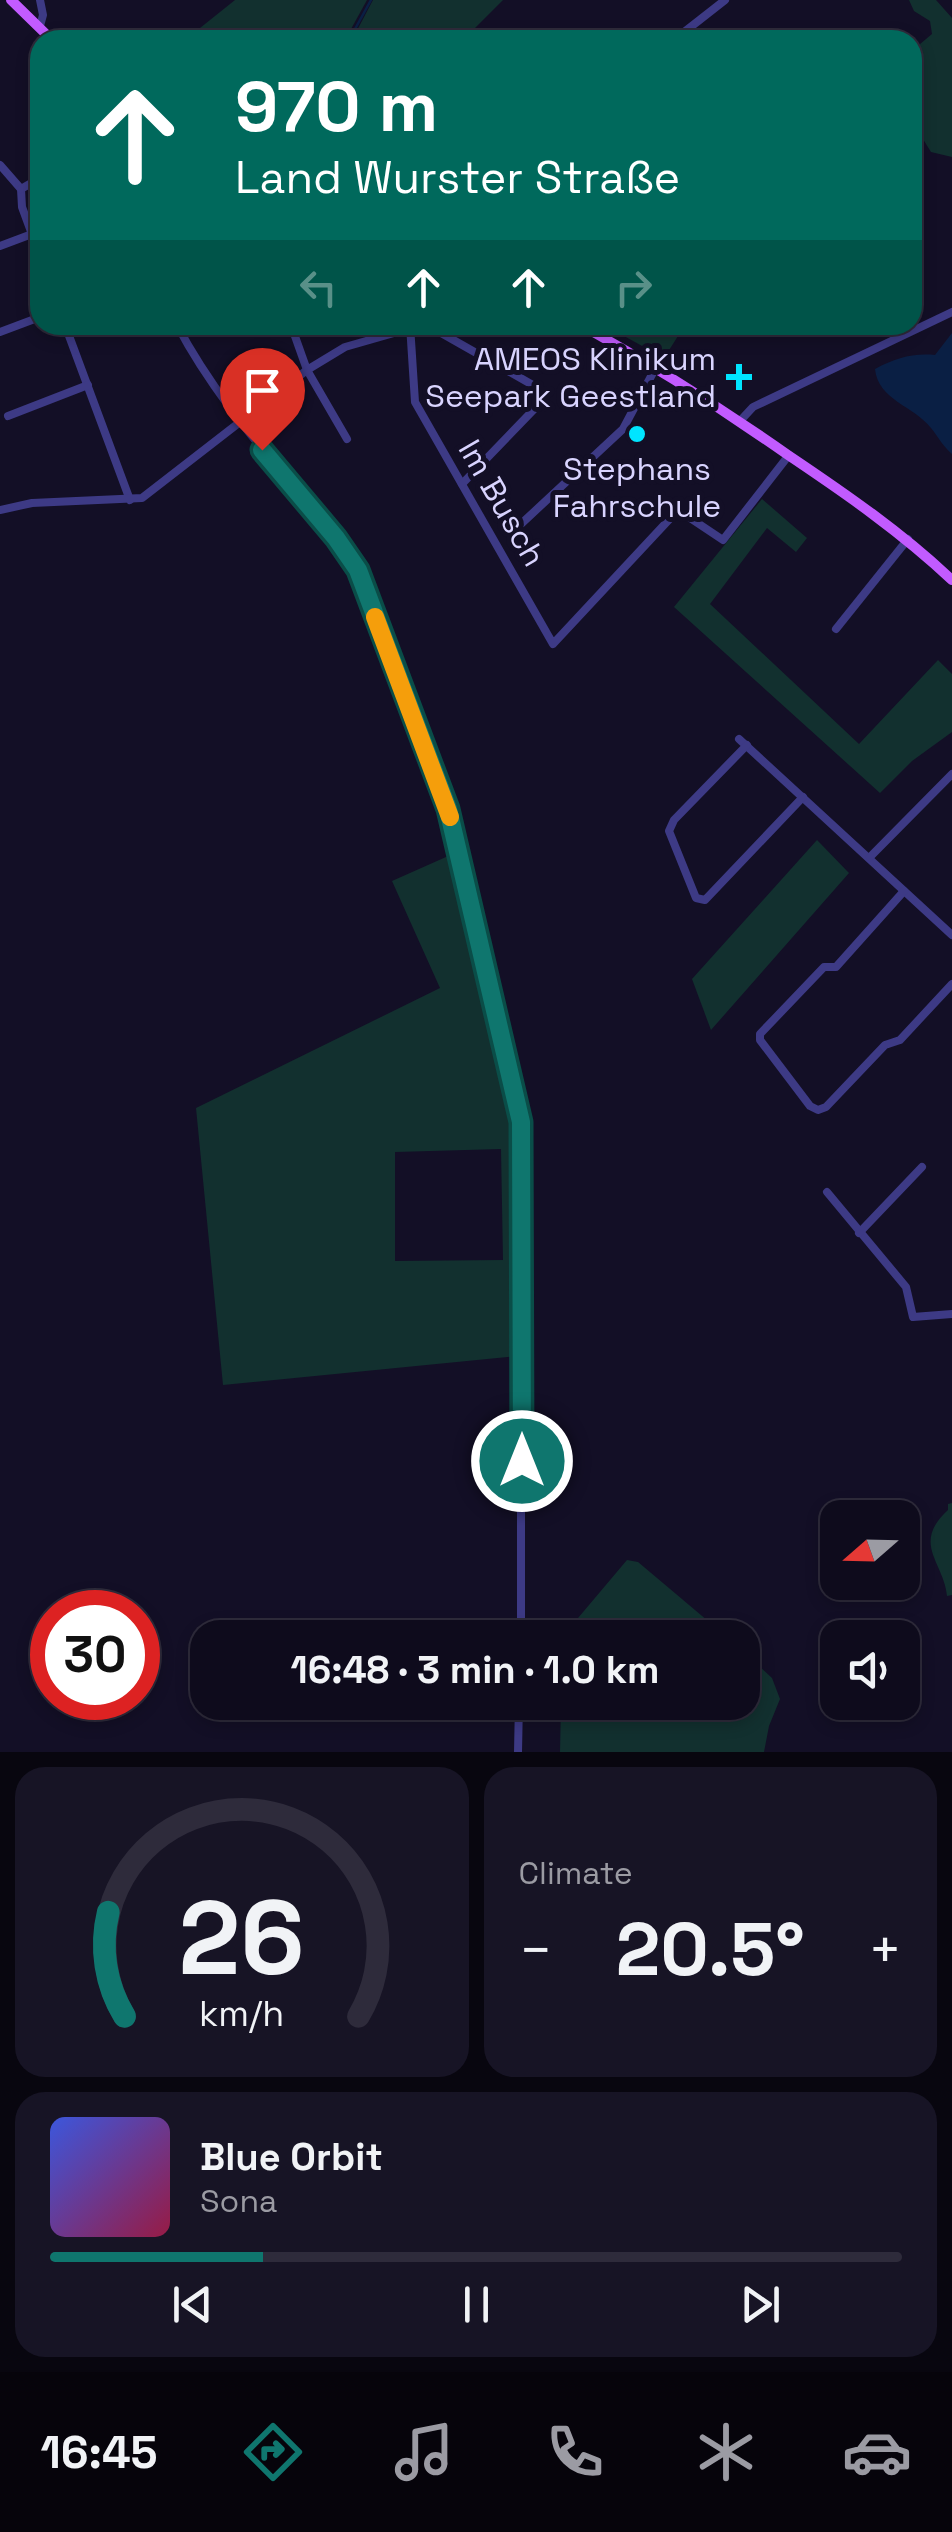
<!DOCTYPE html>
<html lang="en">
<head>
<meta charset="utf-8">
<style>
	:root { --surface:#0e0b1c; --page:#171425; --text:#f1f3f6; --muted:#9b9ba3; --line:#2e2b3b; --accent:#0f766e }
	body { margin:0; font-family:"Space Grotesk",sans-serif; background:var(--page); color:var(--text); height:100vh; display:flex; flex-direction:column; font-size:38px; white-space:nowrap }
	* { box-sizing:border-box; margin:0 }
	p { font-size:32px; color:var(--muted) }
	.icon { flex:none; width:55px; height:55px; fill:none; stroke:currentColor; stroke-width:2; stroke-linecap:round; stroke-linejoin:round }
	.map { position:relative; height:1752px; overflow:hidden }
	.details { display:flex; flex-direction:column; gap:15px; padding:15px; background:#08060f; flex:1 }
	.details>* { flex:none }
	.top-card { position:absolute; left:30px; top:30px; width:892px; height:305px; border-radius:30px; box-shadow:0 5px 15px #0003,0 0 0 2px var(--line); background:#00695c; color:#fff; overflow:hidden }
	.needle { width:65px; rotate:250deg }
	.fabs { position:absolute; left:820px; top:1500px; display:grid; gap:20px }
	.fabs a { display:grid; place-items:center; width:100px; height:100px; border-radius:20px; background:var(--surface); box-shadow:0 5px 15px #0003,0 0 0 2px var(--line); font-size:50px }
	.speed { position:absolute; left:30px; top:1590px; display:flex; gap:20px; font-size:50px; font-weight:700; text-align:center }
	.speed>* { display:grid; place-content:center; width:130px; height:130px; border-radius:50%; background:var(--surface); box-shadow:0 5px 15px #0003,0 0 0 2px var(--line); line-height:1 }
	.speed .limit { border:15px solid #d22; background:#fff; color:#111 }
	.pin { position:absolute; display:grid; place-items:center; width:85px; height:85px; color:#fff; margin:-102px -42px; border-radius:50% 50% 50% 0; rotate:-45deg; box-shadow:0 0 10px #0007 }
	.pin .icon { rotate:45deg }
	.me { position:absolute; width:110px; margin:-55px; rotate:0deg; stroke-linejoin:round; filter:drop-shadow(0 0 8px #0008) }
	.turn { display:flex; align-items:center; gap:35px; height:210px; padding:0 40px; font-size:45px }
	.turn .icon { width:130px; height:130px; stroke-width:2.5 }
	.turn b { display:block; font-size:70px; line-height:85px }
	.lanes { display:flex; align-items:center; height:95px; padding:0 40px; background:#0003; justify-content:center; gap:50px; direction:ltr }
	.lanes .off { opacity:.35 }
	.big { font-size:75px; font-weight:600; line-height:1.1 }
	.details .widget { flex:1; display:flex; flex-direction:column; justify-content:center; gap:15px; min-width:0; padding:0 35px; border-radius:30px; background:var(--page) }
	.details .dial { align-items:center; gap:0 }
	.dial svg { height:260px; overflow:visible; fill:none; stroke:var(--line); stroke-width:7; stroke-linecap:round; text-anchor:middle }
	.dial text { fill:var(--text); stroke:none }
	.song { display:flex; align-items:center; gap:30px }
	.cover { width:120px; height:120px; border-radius:15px; background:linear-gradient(135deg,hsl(230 70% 55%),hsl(340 70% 35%)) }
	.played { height:10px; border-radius:5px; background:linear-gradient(90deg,var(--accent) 25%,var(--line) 25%) }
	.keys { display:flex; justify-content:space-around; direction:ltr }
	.heat { display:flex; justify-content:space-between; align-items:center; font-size:55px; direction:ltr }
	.details .tiles { flex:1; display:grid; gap:15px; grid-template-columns:1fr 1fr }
	.widget:last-child { grid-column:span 2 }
	.trip { position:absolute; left:190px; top:1620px; width:570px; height:100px; border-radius:30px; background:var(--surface); box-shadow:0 5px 15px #0003,0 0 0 2px var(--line); font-weight:600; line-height:100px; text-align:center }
	.tab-bar { display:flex; height:160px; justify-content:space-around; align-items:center; background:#06040b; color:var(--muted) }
	.tab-bar .icon { width:70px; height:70px }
	.tab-bar .active { color:var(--accent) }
	.tab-bar b { font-size:45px; color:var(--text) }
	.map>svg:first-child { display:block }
	.green { fill:#12302f; fill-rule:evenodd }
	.water { fill:#0a1f44 }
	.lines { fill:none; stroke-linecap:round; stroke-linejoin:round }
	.stream { stroke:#0a1f44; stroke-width:2.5 }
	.minor { stroke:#3d3a85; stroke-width:8 }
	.major { stroke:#c25bff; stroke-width:10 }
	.route-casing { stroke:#0a4d48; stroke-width:25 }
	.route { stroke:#0f766e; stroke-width:18 }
	.slow { stroke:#f59e0b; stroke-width:18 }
	.poi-dot { fill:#00e5ff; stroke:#130f26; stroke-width:4 }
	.labels { text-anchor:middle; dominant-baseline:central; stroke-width:10; stroke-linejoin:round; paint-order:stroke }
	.poi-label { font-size:32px; fill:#d9d4ff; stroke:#130f26; text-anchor:end }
	.street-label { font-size:32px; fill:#d9d4ff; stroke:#130f26 }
</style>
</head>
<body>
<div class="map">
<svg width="952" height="1752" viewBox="0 0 952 1752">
	<rect width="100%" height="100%" fill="#130f26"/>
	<g class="green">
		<path d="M235 0H367L345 40H185Z"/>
		<path d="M373 0H503L463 40H352Z"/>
		<path d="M909 0H936L952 18V157L931 152 913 123V50L932 34 930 21 914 11Z"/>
		<path d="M604 325H685L664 358Z"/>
		<path d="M762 499 807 538 796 552 767 528 710 604 859 744 938 660 952 674V732L912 761 880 793 674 607Z"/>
		<path d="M817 840 849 873 711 1030 692 979Z"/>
		<path d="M455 853 520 1132 518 1356 223 1385 196 1108 440 988 392 881ZM501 1149 503 1260 395 1261V1152Z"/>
		<path d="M952 1503V1595L947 1596C944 1562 911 1544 948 1510V1504Z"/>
		<path d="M627 1560 638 1562 727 1637H562Z"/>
		<path d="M743 1651 772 1678 780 1699 769 1726 764 1752H560L561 1703 742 1702Z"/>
	</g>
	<path class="water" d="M952 333V454C942 445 939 438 931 428 914 406 878 400 875 369 896 358 912 353 935 355Z"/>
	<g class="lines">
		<path class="stream" d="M349 40 371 0"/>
		<g class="minor">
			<path d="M40 26 43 15 40 0"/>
			<path d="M674 40 725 0"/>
			<path d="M0 165 21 189 22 207 40 256"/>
			<path d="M21 189 40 178"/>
			<path d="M0 246 32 234"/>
			<path d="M65 325 130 500"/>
			<path d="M177 325C209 386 252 437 296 490 317 516 340 541 358 571L448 809 521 1122V1638"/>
			<path d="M291 325 307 370 347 439"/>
			<path d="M410 325 415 402 553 644 678 510 723 540 789 455"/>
			<path d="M427 325 538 388 543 400 462 484"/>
			<path d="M0 332 40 317"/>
			<path d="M8 416 88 385"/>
			<path d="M740 421 753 407 952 312"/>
			<path d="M0 510 32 503 142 498 307 370 345 347 422 325"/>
			<path d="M521 524 623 429 656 367"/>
			<path d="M836 629 908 539"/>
			<path d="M739 739 952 935"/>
			<path d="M747 745 674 820 669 831 696 898 705 900 803 797"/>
			<path d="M870 857 952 774"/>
			<path d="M904 891 836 967H824L760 1034V1040L810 1106 818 1110 826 1107 885 1045 900 1040 952 984"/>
			<path d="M827 1192 906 1287 913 1317 952 1314"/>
			<path d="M859 1233 922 1167"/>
			<path d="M518 1752 519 1702"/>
		</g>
		<g class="major">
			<path d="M11 0 52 40"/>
			<path d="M581 325C653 365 721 408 788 455 846 494 901 532 952 580"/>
		</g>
	</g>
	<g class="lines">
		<g class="route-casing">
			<path id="route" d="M262 450 336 538 358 570 448 809 521 1122 522 1461"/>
		</g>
		<use href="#route" class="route"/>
		<path class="slow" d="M375 617 450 817"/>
	</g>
	<g class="poi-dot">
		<path d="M734 362h10v10h10v10h-10v10h-10v-10h-10v-10h10z"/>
		<circle cx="637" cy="434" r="10"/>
	</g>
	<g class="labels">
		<g class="poi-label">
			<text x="716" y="359">AMEOS Klinikum<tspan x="716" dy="37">Seepark Geestland</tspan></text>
			<text x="637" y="469" text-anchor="middle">Stephans<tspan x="637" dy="37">Fahrschule</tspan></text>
		</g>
		<g class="street-label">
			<text transform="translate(502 503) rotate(60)">Im Busch</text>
		</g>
	</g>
</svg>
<div class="fabs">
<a><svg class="needle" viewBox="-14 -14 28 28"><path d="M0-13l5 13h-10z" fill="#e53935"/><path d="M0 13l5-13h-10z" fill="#9b9ba3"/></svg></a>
<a><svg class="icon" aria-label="sound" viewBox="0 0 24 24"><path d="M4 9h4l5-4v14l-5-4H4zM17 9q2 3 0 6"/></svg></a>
</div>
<div class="speed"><div class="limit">30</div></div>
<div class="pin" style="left:262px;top:450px;background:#d93025"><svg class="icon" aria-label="arrive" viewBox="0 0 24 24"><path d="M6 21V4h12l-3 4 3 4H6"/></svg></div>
<svg class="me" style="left:522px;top:1461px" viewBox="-20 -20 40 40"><circle r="17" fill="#0f766e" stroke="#fff" stroke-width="3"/><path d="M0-11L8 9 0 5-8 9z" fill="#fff"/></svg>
<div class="trip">16:48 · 3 min · 1.0 km</div>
<div class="top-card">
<div class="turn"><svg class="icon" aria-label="ahead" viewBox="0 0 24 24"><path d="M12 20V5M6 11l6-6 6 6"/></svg><div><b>970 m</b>Land Wurster Straße</div></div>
<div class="lanes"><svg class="icon off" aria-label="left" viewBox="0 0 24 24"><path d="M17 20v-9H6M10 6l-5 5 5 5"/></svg><svg class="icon" aria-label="ahead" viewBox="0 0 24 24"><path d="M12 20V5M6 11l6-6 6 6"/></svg><svg class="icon" aria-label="ahead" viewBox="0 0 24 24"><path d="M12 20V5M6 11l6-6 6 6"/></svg><svg class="icon off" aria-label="right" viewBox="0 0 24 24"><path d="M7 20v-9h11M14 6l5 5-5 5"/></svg></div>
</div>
</div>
<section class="details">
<div class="tiles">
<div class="widget dial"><svg viewBox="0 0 100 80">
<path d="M14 69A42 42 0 1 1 86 69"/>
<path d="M14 69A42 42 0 0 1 9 37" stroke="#0f766e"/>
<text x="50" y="56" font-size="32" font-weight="700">26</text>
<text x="50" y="72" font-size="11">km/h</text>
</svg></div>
<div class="widget"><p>Climate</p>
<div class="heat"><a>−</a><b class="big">20.5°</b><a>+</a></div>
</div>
<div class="widget">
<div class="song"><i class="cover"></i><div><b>Blue Orbit</b><p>Sona</p></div></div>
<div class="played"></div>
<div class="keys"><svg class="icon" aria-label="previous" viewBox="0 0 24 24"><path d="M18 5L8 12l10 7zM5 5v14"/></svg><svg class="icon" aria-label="pause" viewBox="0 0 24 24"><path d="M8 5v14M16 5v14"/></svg><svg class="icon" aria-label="next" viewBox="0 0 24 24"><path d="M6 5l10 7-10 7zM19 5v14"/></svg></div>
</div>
</div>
</section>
<nav class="tab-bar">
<b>16:45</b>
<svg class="icon active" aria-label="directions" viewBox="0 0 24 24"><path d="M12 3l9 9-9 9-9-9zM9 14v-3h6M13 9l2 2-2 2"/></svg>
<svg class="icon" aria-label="music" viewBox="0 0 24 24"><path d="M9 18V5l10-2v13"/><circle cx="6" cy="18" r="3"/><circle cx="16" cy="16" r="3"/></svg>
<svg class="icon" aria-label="phone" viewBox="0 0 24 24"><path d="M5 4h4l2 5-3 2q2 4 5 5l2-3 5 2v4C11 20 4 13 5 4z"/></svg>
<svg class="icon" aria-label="climate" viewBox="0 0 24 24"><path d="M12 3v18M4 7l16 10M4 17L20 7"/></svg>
<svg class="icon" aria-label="car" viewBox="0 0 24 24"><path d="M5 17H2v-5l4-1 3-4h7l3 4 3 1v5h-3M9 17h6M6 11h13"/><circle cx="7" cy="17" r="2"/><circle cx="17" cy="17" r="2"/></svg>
</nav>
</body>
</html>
